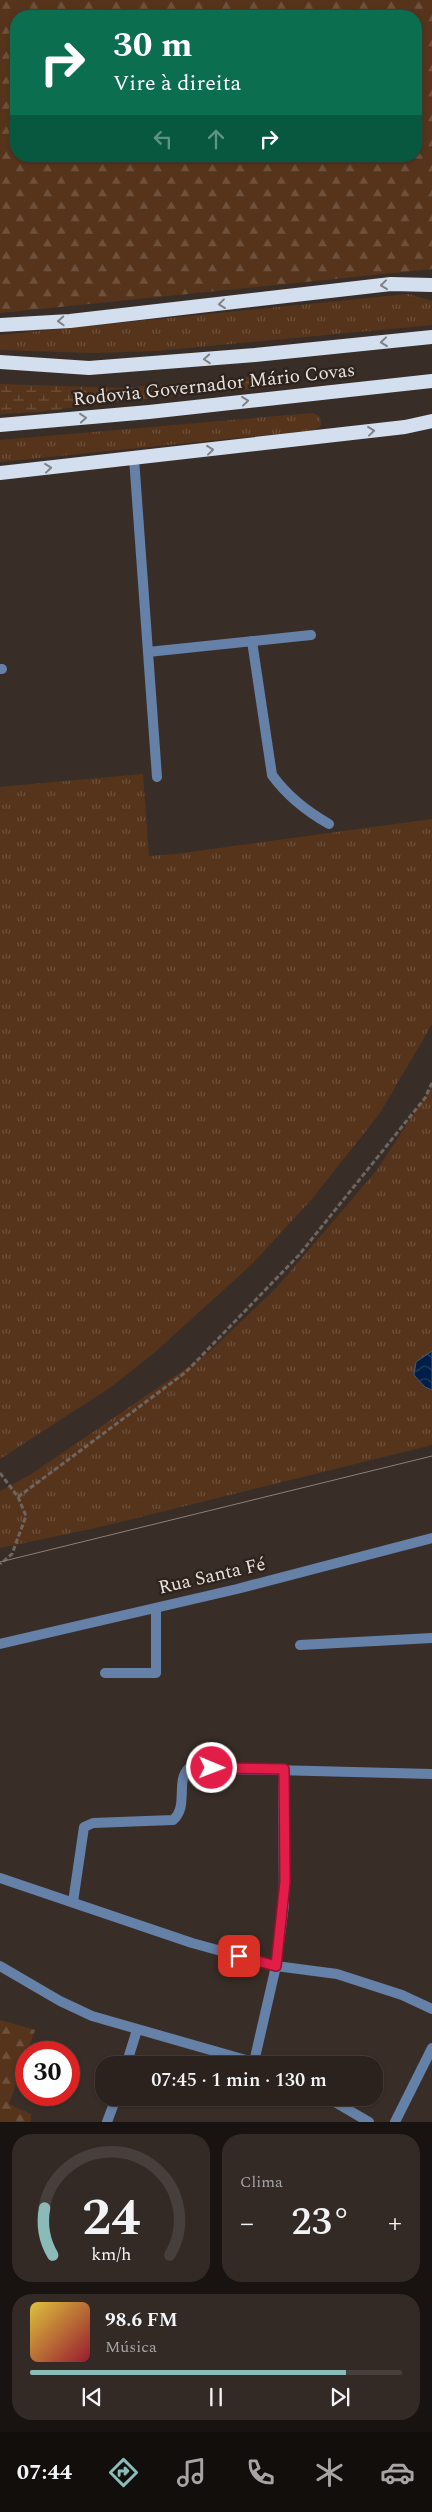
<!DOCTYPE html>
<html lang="pt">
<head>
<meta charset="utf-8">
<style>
	:root { --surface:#2b221d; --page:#332a26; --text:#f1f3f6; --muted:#a6a4a4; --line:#473f3b; --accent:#8bbbb9 }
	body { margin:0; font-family:Spectral,serif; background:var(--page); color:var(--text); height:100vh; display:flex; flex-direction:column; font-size:19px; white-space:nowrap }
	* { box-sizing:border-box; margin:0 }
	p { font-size:16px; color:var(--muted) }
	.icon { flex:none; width:28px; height:28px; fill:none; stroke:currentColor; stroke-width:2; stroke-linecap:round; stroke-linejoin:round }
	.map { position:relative; height:2122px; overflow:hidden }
	.sheet { display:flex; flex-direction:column; gap:12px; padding:12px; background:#181310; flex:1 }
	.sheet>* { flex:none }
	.banner { position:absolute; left:10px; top:10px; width:412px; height:152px; border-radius:20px; box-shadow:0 1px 4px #0004,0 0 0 1px var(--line); background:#0b6e4f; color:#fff; overflow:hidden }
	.speed { position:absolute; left:15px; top:2041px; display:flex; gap:10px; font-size:25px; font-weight:700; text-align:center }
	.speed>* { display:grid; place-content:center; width:65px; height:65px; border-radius:50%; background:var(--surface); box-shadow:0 1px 4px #0004,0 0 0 1px var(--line); line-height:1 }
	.speed .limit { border:8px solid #d22; background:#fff; color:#111 }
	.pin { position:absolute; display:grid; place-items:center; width:42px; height:42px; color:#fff; margin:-21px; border-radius:10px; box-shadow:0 2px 8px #0006 }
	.me { position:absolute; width:55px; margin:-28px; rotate:91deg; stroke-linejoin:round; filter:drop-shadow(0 0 4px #0008) }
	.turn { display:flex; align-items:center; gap:18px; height:105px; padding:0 20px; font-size:22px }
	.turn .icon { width:65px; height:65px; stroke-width:2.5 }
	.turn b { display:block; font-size:35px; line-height:42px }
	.lanes { display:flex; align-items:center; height:48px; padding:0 20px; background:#0003; justify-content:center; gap:25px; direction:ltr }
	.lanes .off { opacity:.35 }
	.big { font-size:38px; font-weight:600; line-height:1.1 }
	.sheet .tile { flex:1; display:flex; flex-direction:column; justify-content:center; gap:8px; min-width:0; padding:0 18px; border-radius:20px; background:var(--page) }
	.sheet .dial { align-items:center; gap:0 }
	.dial svg { height:130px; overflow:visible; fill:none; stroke:var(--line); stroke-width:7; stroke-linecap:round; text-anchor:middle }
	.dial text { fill:var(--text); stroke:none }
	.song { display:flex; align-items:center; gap:15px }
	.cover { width:60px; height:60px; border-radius:8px; background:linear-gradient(135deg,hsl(50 70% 55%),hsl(350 70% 35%)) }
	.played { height:5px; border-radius:2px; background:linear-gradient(90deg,var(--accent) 85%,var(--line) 85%) }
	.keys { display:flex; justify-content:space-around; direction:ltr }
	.heat { display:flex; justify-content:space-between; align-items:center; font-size:28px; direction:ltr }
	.sheet .tiles { flex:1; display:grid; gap:12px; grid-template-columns:1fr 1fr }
	.tile:last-child { grid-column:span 2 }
	.trip { position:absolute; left:95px; top:2056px; width:288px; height:50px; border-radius:20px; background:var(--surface); box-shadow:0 1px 4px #0004,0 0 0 1px var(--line); font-weight:600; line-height:50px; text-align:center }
	.tabs { display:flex; height:80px; justify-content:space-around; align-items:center; background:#110e0c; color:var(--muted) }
	.tabs .icon { width:35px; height:35px }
	.tabs .active { color:var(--accent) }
	.tabs b { font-size:22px; color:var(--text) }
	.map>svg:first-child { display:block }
	.grass { fill:url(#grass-tufts) }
	.forest { fill:url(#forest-firs); fill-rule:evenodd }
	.wetland { fill:url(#wetland-marsh) }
	.water { fill:url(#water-waves); stroke:#465875 }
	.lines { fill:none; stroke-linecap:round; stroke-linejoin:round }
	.path { stroke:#6f655f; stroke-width:3; stroke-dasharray:5 2.5; stroke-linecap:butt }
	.service { stroke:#6581a7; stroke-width:10 }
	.minor { stroke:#6581a7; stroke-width:10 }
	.tertiary { stroke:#6581a7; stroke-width:10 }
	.trunk { stroke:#d3deee; stroke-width:14 }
	.tram { stroke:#89807a; stroke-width:1 }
	.oneway { stroke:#808186 }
	.route-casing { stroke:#92132f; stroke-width:12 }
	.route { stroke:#e11d48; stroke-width:9 }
	.labels { text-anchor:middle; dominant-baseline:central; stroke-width:5; stroke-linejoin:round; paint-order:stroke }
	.street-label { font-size:19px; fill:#e8e1dd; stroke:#2e241d }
</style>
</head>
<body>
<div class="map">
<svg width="432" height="2122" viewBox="0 0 432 2122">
	<defs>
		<pattern id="grass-tufts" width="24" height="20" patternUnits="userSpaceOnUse" patternTransform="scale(1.25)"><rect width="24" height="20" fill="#56341b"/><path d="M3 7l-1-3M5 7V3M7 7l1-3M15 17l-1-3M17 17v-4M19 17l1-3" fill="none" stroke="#6e513c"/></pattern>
		<pattern id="forest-firs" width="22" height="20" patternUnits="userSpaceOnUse" patternTransform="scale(1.25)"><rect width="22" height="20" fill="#56341b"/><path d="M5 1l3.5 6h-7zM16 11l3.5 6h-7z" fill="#6e513c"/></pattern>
		<pattern id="wetland-marsh" width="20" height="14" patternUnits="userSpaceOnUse" patternTransform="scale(1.25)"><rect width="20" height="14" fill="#56341b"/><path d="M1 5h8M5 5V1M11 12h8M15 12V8" fill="none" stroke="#6e513c"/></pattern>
		<pattern id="water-waves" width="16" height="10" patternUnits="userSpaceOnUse" patternTransform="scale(1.25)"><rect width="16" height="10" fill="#001e48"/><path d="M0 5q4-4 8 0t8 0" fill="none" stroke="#253e62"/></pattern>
	</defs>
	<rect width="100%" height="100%" fill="#392e27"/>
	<g class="grass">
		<path d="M408 294 432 301V325L156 351 95 353 0 350V335Z"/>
		<path d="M313 413 320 417 321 425 315 430 0 462V440Z"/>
		<path d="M143 774 149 856 176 854 432 819V1024L380 1113 311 1200 252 1264 154 1353 111 1387 0 1459V787Z"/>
		<path d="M432 1086V1445L100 1527 0 1548V1491L30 1475 207 1354 276 1288 377 1170Z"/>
	</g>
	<g class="forest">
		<path d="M0 0H432V269L0 313ZM16 16H416V156H16Z"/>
		<path d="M0 2020 35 2030 9 2104 31 2114V2122H0Z"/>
	</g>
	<path class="wetland" d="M282 374 286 386 124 401 38 412 0 414V384L123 388Z"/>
	<path class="water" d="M432 1351V1390L425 1387 414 1375 416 1362Z"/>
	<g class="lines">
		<g class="path">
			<path d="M0 1473 18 1497 26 1516 12 1554 0 1564"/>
			<path d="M18 1497 186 1372 299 1255 425 1098 432 1083"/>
		</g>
		<g class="service">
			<path d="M134 458 157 777"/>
			<path d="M252 641 272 775C288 797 306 811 329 824"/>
			<path d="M148 652 311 635"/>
			<path d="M0 669H2"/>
		</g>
		<g class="minor">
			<path d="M0 1644 237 1589 432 1538"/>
			<path d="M300 1645 432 1638"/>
			<path d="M105 1673H156V1608"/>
			<path d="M0 1878 192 1943 276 1966 337 1974 402 1995 432 2009"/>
			<path d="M73 1902 84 1827 93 1823 173 1820C189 1807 175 1781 189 1768L432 1774"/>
			<path d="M254 2062 276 1966 284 1905 283 1769"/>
			<path d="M126 2065 137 2030"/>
			<path d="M107 2122 116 2098"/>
			<path d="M395 2122 432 2048"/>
		</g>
		<g class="tertiary">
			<path d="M0 1966 60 2001 92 2016 263 2065"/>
			<path d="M328 2098 369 2122"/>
		</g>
		<g class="trunk">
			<path d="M0 325 70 321 391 284 432 285"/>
			<path d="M0 362 89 368 255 355 432 337"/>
			<path d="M0 425 149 412 432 381"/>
			<path d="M0 473 405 427 432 421"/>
		</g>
		<path class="tram" d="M0 1562 432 1456"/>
	</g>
	<defs><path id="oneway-chevron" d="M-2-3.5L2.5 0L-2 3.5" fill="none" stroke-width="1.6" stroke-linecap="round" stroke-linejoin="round" transform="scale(1.25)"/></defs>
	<g class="oneway">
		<use href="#oneway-chevron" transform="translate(384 285) rotate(174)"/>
		<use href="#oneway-chevron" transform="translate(222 304) rotate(173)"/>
		<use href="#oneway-chevron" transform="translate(61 321) rotate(177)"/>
		<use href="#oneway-chevron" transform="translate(384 342) rotate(174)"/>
		<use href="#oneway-chevron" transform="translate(207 359) rotate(176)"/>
		<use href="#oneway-chevron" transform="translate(245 401) rotate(-6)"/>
		<use href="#oneway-chevron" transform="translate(83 418) rotate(-5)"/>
		<use href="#oneway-chevron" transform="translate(371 431) rotate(-6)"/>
		<use href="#oneway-chevron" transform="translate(210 450) rotate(-6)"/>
		<use href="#oneway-chevron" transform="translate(48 468) rotate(-6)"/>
	</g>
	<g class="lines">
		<g class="route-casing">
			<path id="route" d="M212 1768 284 1769 285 1882 276 1966 239 1956"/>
		</g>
		<use href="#route" class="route"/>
	</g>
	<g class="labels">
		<g class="street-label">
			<text transform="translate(214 385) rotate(-6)">Rodovia Governador Mário Covas</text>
			<text transform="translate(212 1576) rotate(-13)">Rua Santa Fé</text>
		</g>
	</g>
</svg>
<div class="speed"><div class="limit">30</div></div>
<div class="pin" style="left:239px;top:1956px;background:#d93025"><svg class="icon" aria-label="arrive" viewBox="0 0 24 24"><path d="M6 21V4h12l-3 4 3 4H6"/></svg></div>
<svg class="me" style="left:212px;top:1768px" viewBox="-20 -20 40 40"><circle r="17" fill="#e11d48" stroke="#fff" stroke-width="3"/><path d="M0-11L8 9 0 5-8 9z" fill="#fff"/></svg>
<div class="trip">07:45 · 1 min · 130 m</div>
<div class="banner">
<div class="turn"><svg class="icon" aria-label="right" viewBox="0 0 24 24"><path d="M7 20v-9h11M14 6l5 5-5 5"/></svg><div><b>30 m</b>Vire à direita</div></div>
<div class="lanes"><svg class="icon off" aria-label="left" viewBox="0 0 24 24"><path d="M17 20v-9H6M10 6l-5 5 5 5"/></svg><svg class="icon off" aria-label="ahead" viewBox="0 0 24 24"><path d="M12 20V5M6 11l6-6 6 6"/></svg><svg class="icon" aria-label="right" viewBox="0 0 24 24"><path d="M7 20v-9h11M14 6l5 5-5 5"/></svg></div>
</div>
</div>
<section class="sheet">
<div class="tiles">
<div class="tile dial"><svg viewBox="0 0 100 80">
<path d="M14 69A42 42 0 1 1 86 69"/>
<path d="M14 69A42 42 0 0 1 9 40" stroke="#8bbbb9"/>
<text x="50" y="56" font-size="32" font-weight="700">24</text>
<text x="50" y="72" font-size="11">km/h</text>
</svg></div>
<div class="tile"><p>Clima</p>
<div class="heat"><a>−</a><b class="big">23°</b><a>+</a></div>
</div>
<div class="tile">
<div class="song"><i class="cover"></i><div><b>98.6 FM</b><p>Música</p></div></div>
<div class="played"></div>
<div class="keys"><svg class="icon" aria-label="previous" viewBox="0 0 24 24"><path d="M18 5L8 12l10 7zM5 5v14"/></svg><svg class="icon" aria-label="pause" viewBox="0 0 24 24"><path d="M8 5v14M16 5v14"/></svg><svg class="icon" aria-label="next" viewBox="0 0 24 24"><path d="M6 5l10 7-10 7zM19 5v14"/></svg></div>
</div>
</div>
</section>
<nav class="tabs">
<b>07:44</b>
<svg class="icon active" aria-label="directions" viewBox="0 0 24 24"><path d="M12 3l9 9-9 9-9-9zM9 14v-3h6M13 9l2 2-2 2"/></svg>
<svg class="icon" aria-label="music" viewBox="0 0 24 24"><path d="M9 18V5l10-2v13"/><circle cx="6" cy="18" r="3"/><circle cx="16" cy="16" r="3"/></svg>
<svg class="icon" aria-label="phone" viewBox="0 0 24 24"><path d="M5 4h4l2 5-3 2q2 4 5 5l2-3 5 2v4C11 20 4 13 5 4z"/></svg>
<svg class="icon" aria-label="climate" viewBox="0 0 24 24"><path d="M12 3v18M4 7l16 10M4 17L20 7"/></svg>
<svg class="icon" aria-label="car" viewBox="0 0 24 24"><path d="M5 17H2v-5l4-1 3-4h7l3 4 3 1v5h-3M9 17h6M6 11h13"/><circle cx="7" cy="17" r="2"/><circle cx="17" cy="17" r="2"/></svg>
</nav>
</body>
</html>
